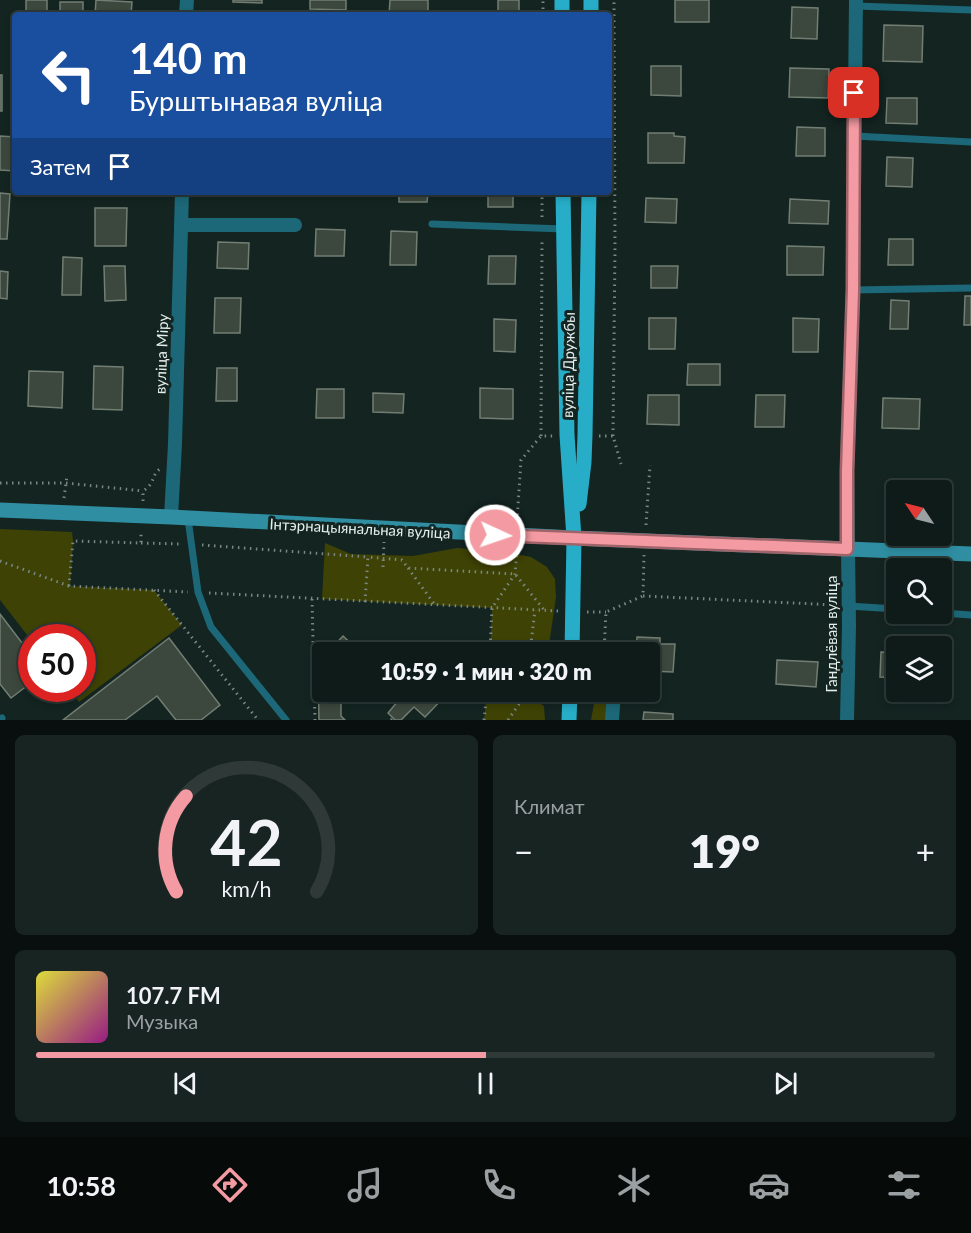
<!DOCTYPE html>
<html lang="ru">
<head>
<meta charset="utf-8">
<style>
	:root { --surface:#0e1b19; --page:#172422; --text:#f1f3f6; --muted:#9ba1a2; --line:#2e3938; --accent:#f49aa2 }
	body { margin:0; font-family:Lato,sans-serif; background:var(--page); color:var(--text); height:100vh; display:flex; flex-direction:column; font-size:22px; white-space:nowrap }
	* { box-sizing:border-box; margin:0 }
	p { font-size:20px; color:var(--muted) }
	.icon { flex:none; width:33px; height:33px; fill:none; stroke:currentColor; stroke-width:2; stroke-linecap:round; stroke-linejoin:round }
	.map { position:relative; height:720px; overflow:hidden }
	.sheet { display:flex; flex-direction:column; gap:15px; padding:15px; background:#080f0e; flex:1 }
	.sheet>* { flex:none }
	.hud { position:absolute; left:12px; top:12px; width:600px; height:183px; border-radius:6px; box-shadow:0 3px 9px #0003,0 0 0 2px var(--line); background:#1a4fa0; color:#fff; overflow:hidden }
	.needle { width:39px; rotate:305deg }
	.buttons { position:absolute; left:886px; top:480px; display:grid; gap:12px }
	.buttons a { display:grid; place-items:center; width:66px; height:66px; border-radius:6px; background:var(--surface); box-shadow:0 3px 9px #0003,0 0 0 2px var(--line); font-size:30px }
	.speed { position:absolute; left:18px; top:624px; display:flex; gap:12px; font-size:30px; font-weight:700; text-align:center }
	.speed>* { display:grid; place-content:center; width:78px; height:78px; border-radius:50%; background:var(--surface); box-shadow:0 3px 9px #0003,0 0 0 2px var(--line); line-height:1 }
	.speed .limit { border:9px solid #d22; background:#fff; color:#111 }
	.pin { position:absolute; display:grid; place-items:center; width:51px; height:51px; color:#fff; margin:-26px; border-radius:12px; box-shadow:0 3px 9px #0006 }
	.me { position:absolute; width:66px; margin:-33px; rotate:93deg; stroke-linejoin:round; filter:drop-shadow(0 0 4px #0008) }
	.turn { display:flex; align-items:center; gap:21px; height:126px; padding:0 18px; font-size:27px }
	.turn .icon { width:78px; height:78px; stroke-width:2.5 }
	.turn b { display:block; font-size:42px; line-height:51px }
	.then { display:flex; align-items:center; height:57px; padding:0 18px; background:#0003; gap:12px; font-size:22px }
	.big { font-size:45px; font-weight:800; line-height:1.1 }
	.sheet .tile { flex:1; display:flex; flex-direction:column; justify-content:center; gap:9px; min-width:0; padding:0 21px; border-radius:9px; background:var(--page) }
	.sheet .dial { align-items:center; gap:0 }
	.dial svg { height:156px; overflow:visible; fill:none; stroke:var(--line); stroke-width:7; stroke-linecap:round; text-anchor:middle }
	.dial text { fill:var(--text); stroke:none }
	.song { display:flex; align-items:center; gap:18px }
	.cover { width:72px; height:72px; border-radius:9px; background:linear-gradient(135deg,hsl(60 70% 55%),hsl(310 70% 35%)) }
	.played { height:6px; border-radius:3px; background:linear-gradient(90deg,var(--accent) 50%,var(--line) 50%) }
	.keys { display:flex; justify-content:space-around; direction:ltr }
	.heat { display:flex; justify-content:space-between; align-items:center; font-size:33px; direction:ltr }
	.sheet .tiles { flex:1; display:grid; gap:15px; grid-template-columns:1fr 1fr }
	.tile:last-child { grid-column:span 2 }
	.trip { position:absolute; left:312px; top:642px; width:348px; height:60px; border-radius:6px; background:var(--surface); box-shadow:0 3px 9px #0003,0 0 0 2px var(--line); font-weight:800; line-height:60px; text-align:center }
	.tab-bar { display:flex; height:96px; justify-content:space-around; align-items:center; background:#060b0a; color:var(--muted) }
	.tab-bar .icon { width:42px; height:42px }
	.tab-bar .on { color:var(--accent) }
	.tab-bar b { font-size:27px; color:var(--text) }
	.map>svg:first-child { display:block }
	.green { fill:#3e4204 }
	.building { fill:#3c473d; stroke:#727e73; stroke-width:1.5 }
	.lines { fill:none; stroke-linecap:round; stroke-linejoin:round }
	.path { stroke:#7a8885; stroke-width:3; stroke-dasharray:1.5 4.5; stroke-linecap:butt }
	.service { stroke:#1c6878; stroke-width:7 }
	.minor { stroke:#1c6878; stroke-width:14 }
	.secondary { stroke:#2f8ea2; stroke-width:15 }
	.primary { stroke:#27adc7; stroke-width:15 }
	.route-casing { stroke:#9f6469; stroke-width:15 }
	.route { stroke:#f49aa2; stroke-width:10 }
	.labels { text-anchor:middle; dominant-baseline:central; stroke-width:6; stroke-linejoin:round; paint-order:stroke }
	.street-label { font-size:15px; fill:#e4eeec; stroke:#132421 }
</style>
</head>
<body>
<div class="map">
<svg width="971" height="720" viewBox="0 0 971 720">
	<rect width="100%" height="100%" fill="#132421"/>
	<g class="green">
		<path d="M0 529 72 532 73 541 70 586 154 590 182 625 79 702 69 689 82 688V638H32L31 640 0 600Z"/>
		<path d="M325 543 351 554 413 556 457 548 505 552 531 557 547 567 555 579 556 597 548 652H490L492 608 322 599Z"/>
		<path d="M487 692H526V694L544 706 545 720H484Z"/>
		<path d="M596 692 610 694 609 720H591Z"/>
	</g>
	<g class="building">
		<rect x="26" y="0" width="21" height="15"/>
		<path d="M96 0 132 2 131 15H95Z"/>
		<path d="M233 0H262V3L233 2Z"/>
		<path d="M310 0H346V10L310 9Z"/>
		<path d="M390 0H428V15H389Z"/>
		<rect x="498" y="0" width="21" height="15"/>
		<rect x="675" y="0" width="34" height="22"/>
		<rect x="60" y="2" width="23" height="13"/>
		<path d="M792 7 818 8 817 39 791 38Z"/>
		<path d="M884 25 923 26 922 62 883 61Z"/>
		<path d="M651 66H681V96L651 95Z"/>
		<path d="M790 68 829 69 828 98 789 97Z"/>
		<rect x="0" y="75" width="2" height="36"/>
		<path d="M887 98H917V124L886 123Z"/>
		<path d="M797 127 825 128V156H796Z"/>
		<path d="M648 133H674V136L685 137 684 163H648Z"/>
		<path d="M0 136 15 137V171L0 170Z"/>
		<path d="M887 157 913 158 912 187 886 186Z"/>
		<path d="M213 192H251V194L212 193Z"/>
		<path d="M399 192H428L427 202H399Z"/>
		<rect x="488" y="192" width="25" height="15"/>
		<path d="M0 193 10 194 7 239H0Z"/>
		<path d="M646 198 677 199 676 223 645 222Z"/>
		<path d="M790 199 829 201 828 224 789 223Z"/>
		<path d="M95 208H127L126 246H95Z"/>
		<path d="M316 229 345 230 344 256H315Z"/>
		<path d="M391 231 417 232 416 265H390Z"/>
		<path d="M889 239H913V265H888Z"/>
		<path d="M218 242 249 243 248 269 217 268Z"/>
		<path d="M787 246 824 247 823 275H787Z"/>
		<path d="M489 256H516L515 284H488Z"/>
		<path d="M63 257 82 258 81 295H62Z"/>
		<path d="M104 266H125L126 300 105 301Z"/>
		<path d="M651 266H678L677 288H651Z"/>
		<path d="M0 271 8 272 7 299 0 298Z"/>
		<path d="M965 296H971V325H964Z"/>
		<path d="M215 298H241L240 333H214Z"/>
		<path d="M891 300 909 301 908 329H890Z"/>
		<path d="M649 318H676L675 349H649Z"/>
		<path d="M793 318 819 319 818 352H793Z"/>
		<path d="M494 319 516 320 515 352 494 351Z"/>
		<path d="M688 364H720V385H687Z"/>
		<path d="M94 366 123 367 122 410 93 409Z"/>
		<path d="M217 368H237V401H216Z"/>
		<path d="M29 371 63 372 62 408 28 406Z"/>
		<path d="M480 388 513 389V419L480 418Z"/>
		<path d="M317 389H344V418H316Z"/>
		<path d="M373 393 404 394 403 413 373 412Z"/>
		<path d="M648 395H679V425L647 424Z"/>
		<path d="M756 395H785L784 427H755Z"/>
		<path d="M883 398 920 399 919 429 882 428Z"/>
		<path d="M0 614 32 656V682L11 698 0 684Z"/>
		<path d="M343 636 357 649 354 652H328Z"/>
		<path d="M637 637 660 638V644H675L673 672 650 671V652H636Z"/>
		<path d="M169 638 220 705 201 720H176L157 696 125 720H63Z"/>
		<path d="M881 652 897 653V678L880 677Z"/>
		<path d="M322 658V692H341V716L345 720H319L318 663Z"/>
		<path d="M777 660 818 662 816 687 776 684Z"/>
		<path d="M397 692H449L425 717 414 707 401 720H395L388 713 402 696Z"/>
		<path d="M644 712 673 714V720H643Z"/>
	</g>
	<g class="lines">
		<g class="path">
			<path d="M543 15V0"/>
			<path d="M542 217V192"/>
			<path d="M541 436 542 239"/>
			<path d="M599 436H613L621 464"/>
			<path d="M613 436 615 247 614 0"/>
			<path d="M0 483H66L143 491"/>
			<path d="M64 498 67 476"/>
			<path d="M143 501V491C156 483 151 475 160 469"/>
			<path d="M517 521 521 460 541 436H553"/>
			<path d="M646 525 650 465"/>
			<path d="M141 543 181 544"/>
			<path d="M202 545 368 557"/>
			<path d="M0 561 69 586 188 592"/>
			<path d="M383 567 384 542"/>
			<path d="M408 568 435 605"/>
			<path d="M69 586 73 541 141 543V531"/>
			<path d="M154 590 258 720"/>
			<path d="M209 593 559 611"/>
			<path d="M643 596 836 605"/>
			<path d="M312 599 315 720"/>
			<path d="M365 602 368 557 402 560 408 568 515 574 545 611"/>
			<path d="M587 612H606"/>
			<path d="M490 652 492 608 515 574 517 549"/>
			<path d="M530 652 535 610"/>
			<path d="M604 652 606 612 643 596 644 555"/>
			<path d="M526 694H538V692"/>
			<path d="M391 720 393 718"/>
			<path d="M484 720 487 692"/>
			<path d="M508 720 526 694V692"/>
		</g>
		<g class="service">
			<path d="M856 6 971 10"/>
			<path d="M854 136 971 142"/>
			<path d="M432 224 564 229"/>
			<path d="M853 290 971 288"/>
			<path d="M188 519 198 592 211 627 286 720"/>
			<path d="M848 606 897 609"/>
			<path d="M942 613 971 615"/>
			<path d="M0 719 2 718"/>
		</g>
		<g class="minor">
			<path d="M186 15 187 0"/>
			<path d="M181 225H295"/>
			<path d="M171 517 175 444 182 192"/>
			<path d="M612 720 614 692"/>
			<path d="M847 720 849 626 847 471 853 290 856 0"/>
		</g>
		<path class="secondary" d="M0 510 171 517 574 538 971 554"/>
		<g class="primary">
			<path d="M562 0V15"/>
			<path d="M591 15V0"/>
			<path d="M563 192 567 435 574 538 572 652"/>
			<path d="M579 504 584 462 585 435 589 192"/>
			<path d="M569 720 570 692"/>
		</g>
	</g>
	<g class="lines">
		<g class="route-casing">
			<path id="route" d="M495 535 847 549V471L853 290 854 93"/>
		</g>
		<use href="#route" class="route"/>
	</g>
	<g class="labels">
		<g class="street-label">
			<text transform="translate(161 354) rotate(-88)">вуліца Міру</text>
			<text transform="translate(568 365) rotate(-89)">вуліца Дружбы</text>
			<text transform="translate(360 528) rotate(3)">Інтэрнацыянальная вуліца</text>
			<text transform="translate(831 634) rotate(-90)">Гандлёвая вуліца</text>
		</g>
	</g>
</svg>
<div class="buttons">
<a><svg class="needle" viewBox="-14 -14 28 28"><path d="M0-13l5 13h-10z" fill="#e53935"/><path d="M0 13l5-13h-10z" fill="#9ba1a2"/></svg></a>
<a><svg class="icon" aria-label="search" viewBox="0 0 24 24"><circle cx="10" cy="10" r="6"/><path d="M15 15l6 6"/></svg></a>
<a><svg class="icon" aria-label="layers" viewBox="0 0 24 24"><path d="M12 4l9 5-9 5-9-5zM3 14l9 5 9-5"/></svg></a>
</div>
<div class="speed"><div class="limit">50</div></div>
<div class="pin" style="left:854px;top:93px;background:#d93025"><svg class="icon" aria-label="arrive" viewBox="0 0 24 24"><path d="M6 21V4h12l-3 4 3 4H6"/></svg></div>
<svg class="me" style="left:495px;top:535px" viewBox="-20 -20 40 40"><circle r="17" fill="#f49aa2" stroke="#fff" stroke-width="3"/><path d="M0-11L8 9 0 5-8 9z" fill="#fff"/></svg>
<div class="trip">10:59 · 1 мин · 320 m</div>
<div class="hud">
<div class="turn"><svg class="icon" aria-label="left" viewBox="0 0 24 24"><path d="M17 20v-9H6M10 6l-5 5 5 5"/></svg><div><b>140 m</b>Бурштынавая вуліца</div></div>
<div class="then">Затем<svg class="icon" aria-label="arrive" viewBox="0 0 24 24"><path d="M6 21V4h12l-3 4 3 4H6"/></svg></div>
</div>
</div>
<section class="sheet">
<div class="tiles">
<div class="tile dial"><svg viewBox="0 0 100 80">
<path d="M14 69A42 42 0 1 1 86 69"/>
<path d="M14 69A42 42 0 0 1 19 20" stroke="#f49aa2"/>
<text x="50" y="56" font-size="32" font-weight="700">42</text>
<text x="50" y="72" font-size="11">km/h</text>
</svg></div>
<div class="tile"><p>Климат</p>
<div class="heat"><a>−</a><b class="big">19°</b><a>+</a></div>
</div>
<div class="tile">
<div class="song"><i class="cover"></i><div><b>107.7 FM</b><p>Музыка</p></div></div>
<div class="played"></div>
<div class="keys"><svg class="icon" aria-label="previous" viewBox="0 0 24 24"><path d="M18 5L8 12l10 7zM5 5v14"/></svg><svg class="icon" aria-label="pause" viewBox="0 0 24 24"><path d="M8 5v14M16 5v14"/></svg><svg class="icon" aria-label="next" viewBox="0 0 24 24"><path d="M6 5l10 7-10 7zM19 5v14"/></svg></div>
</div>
</div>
</section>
<nav class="tab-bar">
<b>10:58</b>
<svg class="icon on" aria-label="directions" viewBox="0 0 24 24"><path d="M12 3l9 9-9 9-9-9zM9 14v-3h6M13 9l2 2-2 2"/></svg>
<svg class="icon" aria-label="music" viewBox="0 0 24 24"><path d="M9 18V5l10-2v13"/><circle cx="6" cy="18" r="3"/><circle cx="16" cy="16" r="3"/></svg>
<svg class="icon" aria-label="phone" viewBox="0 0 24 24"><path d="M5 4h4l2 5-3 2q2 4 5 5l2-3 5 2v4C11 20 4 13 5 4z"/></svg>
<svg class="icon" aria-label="climate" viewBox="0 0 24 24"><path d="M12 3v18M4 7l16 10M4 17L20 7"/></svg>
<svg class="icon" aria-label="car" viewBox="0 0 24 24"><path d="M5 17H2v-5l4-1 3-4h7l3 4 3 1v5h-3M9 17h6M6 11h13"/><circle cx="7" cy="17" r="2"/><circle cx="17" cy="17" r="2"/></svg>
<svg class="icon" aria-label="filters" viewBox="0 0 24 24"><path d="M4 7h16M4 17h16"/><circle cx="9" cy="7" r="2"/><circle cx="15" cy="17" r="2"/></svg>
</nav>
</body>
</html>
